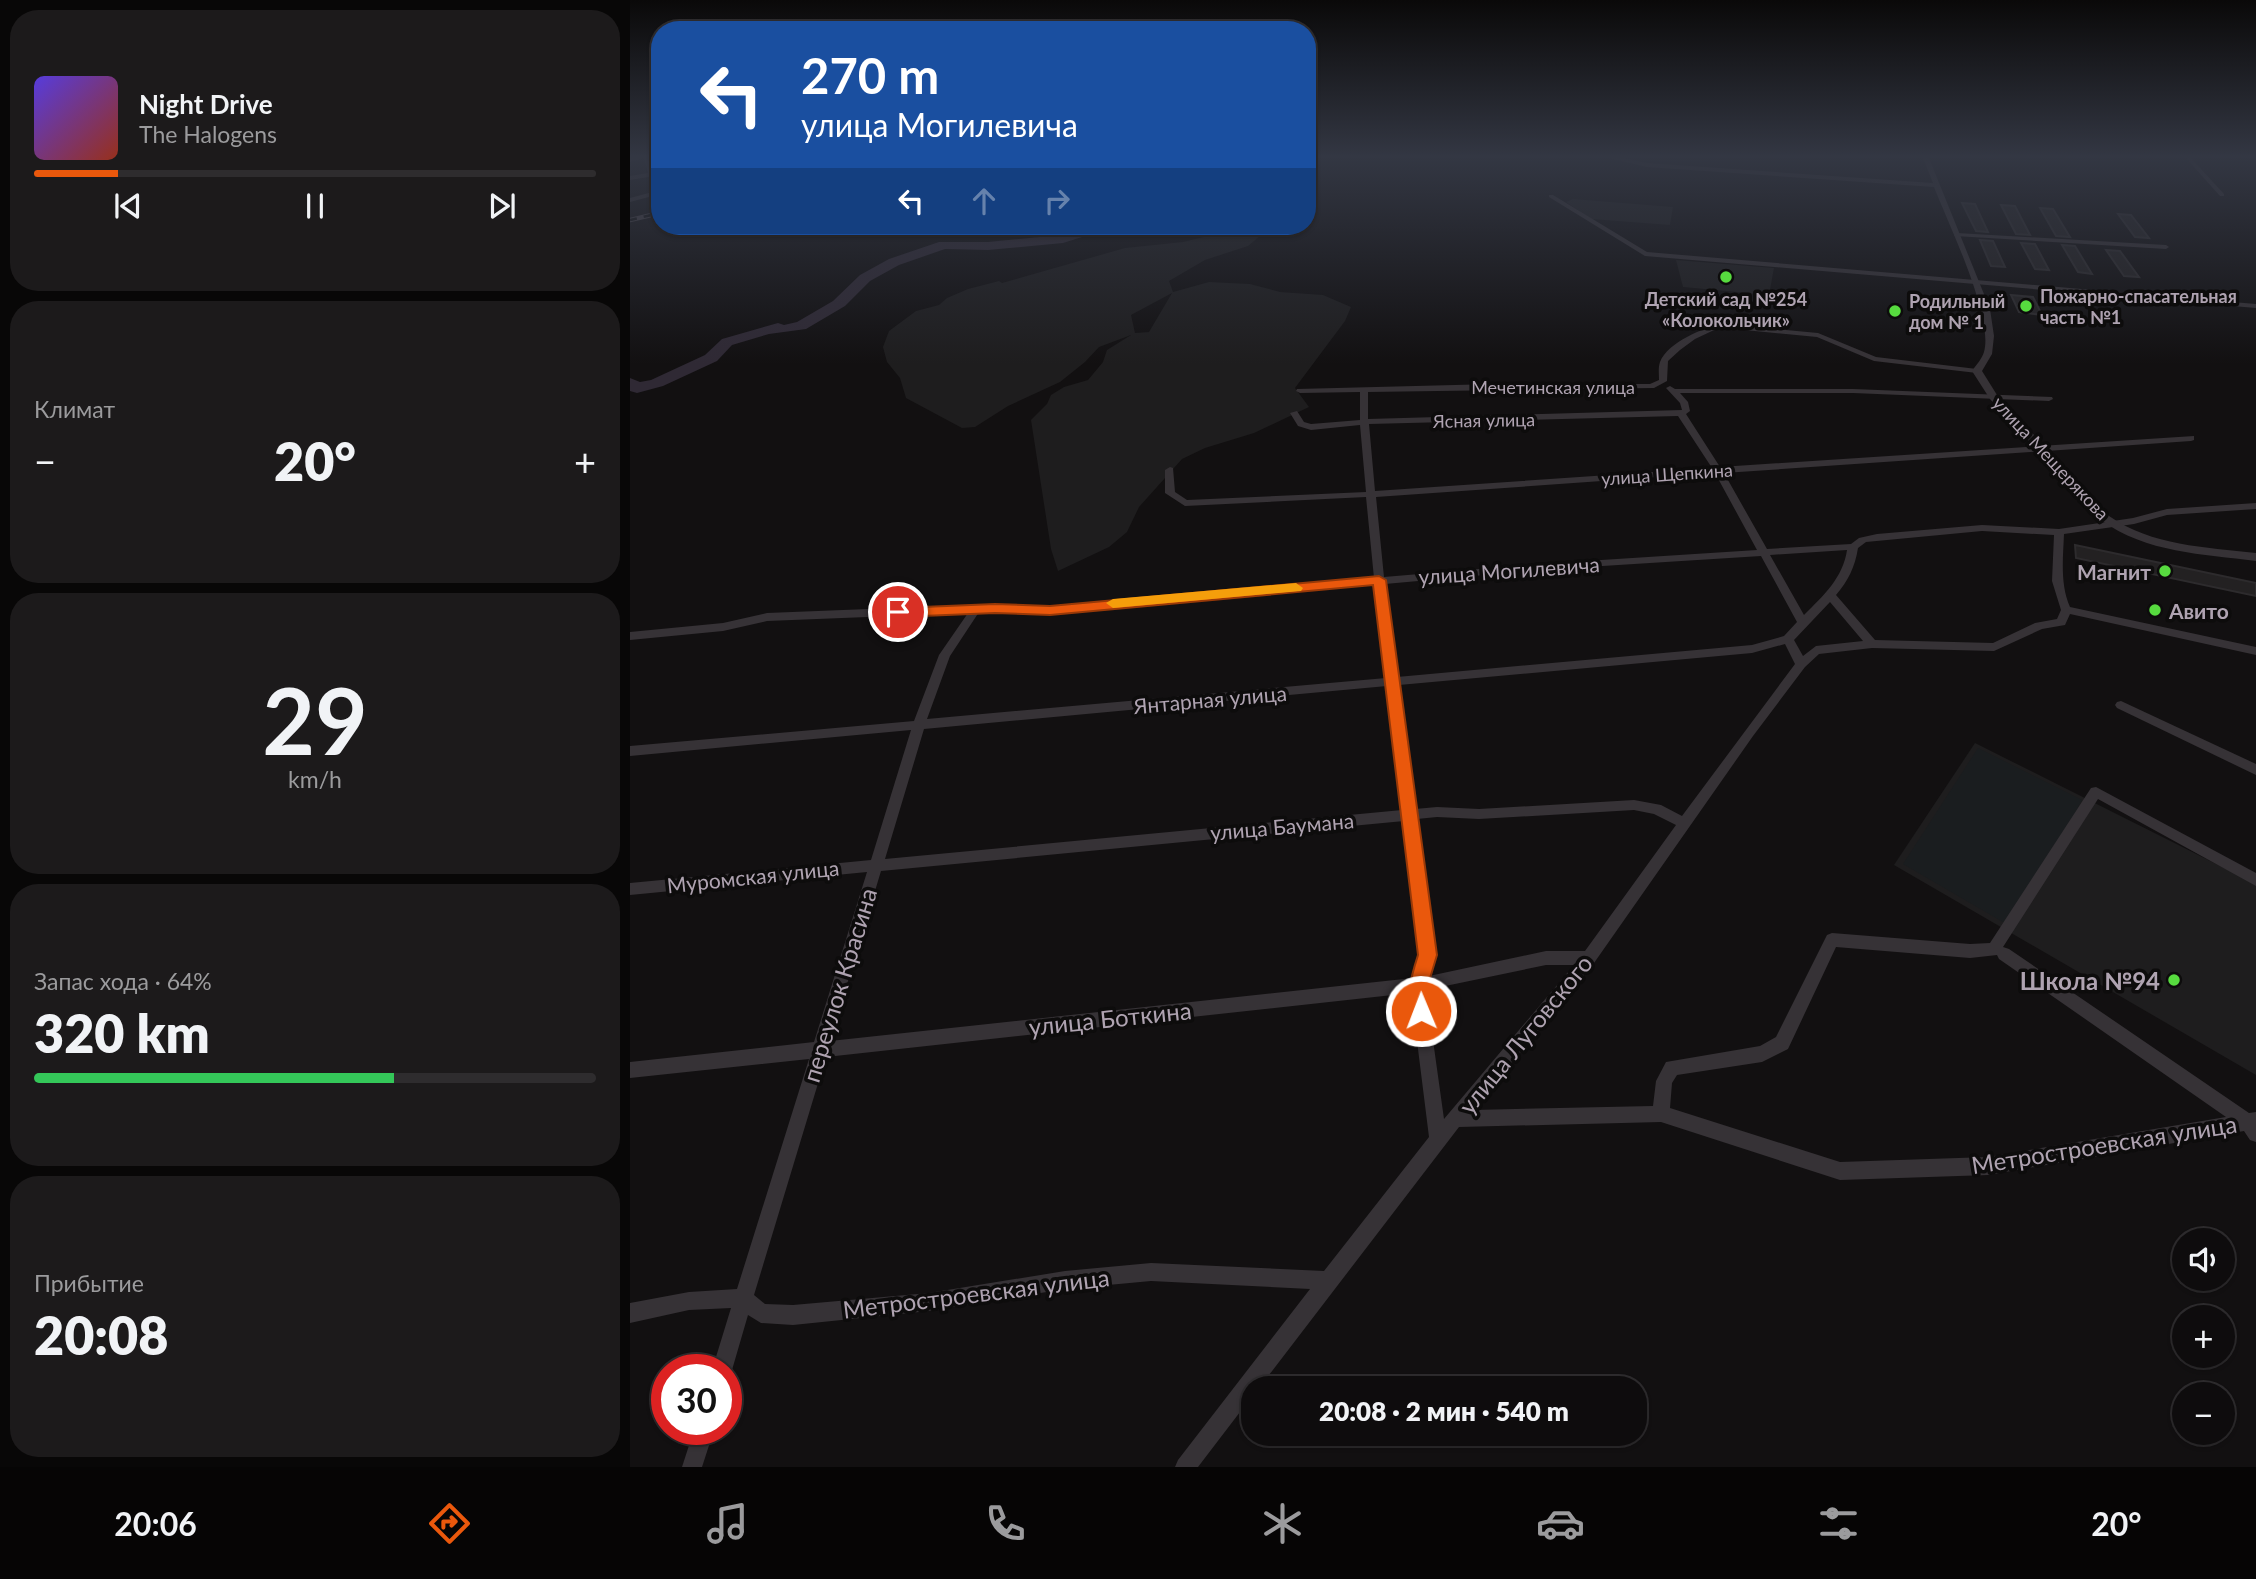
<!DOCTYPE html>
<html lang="ru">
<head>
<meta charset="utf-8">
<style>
	:root { --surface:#0e0c0d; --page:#1c1a1b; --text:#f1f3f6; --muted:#9b9b9d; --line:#2e2c2e; --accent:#ea580c }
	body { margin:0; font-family:Lato,sans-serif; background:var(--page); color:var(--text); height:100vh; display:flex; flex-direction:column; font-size:26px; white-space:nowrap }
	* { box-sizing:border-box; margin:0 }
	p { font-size:23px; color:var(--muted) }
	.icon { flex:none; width:38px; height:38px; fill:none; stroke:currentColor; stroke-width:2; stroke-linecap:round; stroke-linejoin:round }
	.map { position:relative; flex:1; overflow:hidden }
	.drawer { display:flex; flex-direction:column; gap:10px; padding:10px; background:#080707; width:630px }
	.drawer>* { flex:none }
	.banner { position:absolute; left:21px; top:21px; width:665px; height:214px; border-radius:28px; box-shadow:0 2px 5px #0004,0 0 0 2px var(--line); background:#1a4fa0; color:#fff; overflow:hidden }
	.tools { position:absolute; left:1542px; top:1228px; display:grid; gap:14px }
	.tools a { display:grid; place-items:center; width:63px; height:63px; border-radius:50%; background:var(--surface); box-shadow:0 2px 5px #0004,0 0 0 2px var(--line); font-size:35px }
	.speed { position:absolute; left:21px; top:1354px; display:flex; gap:14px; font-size:35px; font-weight:700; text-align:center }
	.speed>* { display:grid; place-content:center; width:91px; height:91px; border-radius:50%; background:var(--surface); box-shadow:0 2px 5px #0004,0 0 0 2px var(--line); line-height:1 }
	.speed .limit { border:10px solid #d22; background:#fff; color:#111 }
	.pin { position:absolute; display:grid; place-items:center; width:60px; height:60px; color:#fff; margin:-30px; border:4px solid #fff; border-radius:50%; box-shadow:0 2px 7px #0007 }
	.me { position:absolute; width:77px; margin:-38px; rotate:359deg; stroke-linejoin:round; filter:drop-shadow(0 0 5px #0008) }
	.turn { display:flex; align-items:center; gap:24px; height:147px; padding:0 35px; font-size:32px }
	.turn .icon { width:91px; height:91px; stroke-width:2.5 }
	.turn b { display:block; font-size:49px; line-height:60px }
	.lanes { display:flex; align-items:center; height:66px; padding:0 35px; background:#0003; justify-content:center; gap:35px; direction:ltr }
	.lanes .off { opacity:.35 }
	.big { font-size:52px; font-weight:800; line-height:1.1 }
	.drawer .card { flex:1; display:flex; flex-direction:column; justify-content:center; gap:10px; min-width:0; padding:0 24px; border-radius:28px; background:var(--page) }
	.drawer .dial { align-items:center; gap:0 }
	.dial b { font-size:91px; line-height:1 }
	.song { display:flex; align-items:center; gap:21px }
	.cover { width:84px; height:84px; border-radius:10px; background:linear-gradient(135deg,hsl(250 70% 55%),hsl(10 70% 35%)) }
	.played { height:7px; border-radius:4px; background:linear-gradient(90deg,var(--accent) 15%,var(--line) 15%) }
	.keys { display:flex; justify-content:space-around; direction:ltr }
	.heat { display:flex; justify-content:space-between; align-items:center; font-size:38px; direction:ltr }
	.charge { height:10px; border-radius:5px; background:linear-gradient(90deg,#34c759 64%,var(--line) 0) }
	.trip { position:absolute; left:611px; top:1376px; width:406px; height:70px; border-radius:28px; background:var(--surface); box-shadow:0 2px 5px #0004,0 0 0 2px var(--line); font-weight:800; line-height:70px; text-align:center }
	.menu { display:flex; height:112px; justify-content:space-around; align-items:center; background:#060505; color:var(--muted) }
	.menu .icon { width:49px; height:49px }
	.menu .on { color:var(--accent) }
	.menu b { font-size:32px; color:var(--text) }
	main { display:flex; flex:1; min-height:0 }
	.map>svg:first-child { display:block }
	.built { fill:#1e1d1e; fill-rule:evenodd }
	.green { fill:#1a1d1f }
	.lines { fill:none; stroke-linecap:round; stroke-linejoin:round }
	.river { fill:#2f2934; fill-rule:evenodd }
	.building { fill:#232122; stroke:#2d2b2d; stroke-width:2 }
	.minor { fill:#363236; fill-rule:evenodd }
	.tertiary { fill:#363236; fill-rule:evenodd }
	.rail-casing { stroke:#4b454b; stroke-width:4.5 }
	.rail { stroke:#0d0c0c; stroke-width:2.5; stroke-dasharray:7; stroke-linecap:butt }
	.route { fill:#ea580c; stroke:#983908; stroke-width:2 }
	.slow { fill:#f59e0b }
	.poi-dot { fill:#57db3f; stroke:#0d0c0c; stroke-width:2.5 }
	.labels { text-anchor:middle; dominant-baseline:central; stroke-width:7; stroke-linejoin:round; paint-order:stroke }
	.far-poi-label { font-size:18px; font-weight:bold; fill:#afa3b1; stroke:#0d0c0c; text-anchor:start }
	.far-street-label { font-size:18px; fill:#afa3b1; stroke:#0d0c0c }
	.street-label { font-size:21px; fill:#afa3b1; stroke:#0d0c0c }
	.poi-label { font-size:21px; font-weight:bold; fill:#afa3b1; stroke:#0d0c0c; text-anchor:end }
	.near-poi-label { font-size:24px; font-weight:bold; fill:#afa3b1; stroke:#0d0c0c; text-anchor:end }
	.near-street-label { font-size:24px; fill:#afa3b1; stroke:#0d0c0c }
</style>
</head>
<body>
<main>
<section class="drawer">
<div class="card">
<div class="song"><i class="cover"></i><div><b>Night Drive</b><p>The Halogens</p></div></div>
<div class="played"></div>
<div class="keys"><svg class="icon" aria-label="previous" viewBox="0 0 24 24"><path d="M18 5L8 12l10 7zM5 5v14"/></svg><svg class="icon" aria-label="pause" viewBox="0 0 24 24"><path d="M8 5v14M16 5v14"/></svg><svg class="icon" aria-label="next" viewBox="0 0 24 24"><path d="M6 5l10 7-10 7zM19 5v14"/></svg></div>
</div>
<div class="card"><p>Климат</p>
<div class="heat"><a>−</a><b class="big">20°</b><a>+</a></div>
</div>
<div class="card dial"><b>29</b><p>km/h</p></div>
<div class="card"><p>Запас хода · 64%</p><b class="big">320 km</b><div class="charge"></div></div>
<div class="card"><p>Прибытие</p><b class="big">20:08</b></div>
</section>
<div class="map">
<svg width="1626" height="1467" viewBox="0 0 1626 1467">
	<rect width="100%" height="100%" fill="#121011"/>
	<g class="built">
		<path d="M943 199 1043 207 1040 225 961 219 936 202Z"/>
		<path d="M606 229H621L630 236 618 246 575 260 539 281 543 292 579 282 620 284 650 292 693 295 721 307 715 321 665 388 679 407 624 433 575 448 552 459 509 507 497 532 479 547 428 571 421 549 401 420 417 404 421 395 434 387 458 380 473 362 477 350 501 335 469 347 455 362 430 382 378 406 345 427 332 428 276 398 270 378 257 362 253 347 259 331 286 311 309 305 317 298 338 289 369 281 372 283 495 248 553 242ZM542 293 519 332 505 333 501 315Z"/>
		<path d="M1046 260 1144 268 1139 295 1053 287Z"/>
		<path d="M1345 743 1626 884V1075L1264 865Z"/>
	</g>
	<path class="green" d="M1348 748 1452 800 1385 929 1273 864Z"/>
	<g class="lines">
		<path class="river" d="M464 226H487L433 243 358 250 315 249 269 265 240 281 215 306 176 329 139 334 102 345 87 361 33 386 7 393 0 391V378L10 382 21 380 75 355 92 339 148 323 154 325 167 322 203 301 230 275 259 259 309 242H358L431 235Z"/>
	</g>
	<g class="building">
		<path d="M1332 203 1345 204 1358 232 1346 231Z"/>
		<path d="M1371 205 1385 206 1400 235 1386 234Z"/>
		<path d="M1410 208 1423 209 1440 237 1426 236Z"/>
		<path d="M1488 214 1501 215 1519 238 1505 237Z"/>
		<path d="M1350 240 1363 241 1375 267 1361 266Z"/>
		<path d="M1391 243 1405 244 1419 270 1405 269Z"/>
		<path d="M1432 245 1445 246 1462 274 1448 272Z"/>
		<path d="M1476 250 1490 251 1509 277 1494 276Z"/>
		<path d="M1381 295 1403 297 1412 315 1389 312Z"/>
		<path d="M1445 545 1626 583V596L1446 558Z"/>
	</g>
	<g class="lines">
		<g class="minor">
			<path d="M0 158H13L0 162Z"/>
			<path d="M14 158H20L23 172 30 171V175L0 180V176L18 173Z"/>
			<path d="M1556 158H1561L1594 194V196H1590Z"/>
			<path d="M30 190V194L0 202V198Z"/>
			<path d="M919 195H923L1017 252 1626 304V308L1015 256 919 197Z"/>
			<path d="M1327 233 1536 245 1539 247 1536 249 1325 236 1324 235Z"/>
			<path d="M1094 324 1188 333 1246 357 1347 369 1351 371 1347 373 1244 361 1187 337 1094 328 1082 331 1065 339 1050 350 1038 361 1037 381 1024 388 738 392V419L1052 410 1050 403 1036 388 1040 386 1045 389H1223L1422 397 1423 399 1419 401 1223 393H1050L1058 402 1060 411 1056 414 1090 467 1564 436V440L1561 441 1094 473 1137 549 1221 544 1229 538 1247 534 1352 525 1429 529 1503 518 1537 509 1626 503V509L1537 515 1504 524 1434 534C1433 559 1430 584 1440 607L1626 647V655L1440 614 1435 625 1412 629 1364 651 1242 648 1189 654 1175 667 1123 736 964 963 843 1110 1023 1106 1026 1081 1036 1062 1130 1046 1146 1037 1197 935 1202 933 1340 944 1360 943 1461 788 1466 787 1626 873V886L1468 799 1373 947 1379 949 1619 1113 1626 1112V1142L1620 1140 1614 1131 1358 1175 1210 1180 1031 1122 829 1127 629 1388H623V1395L568 1467H545L548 1460 680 1289 521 1281 435 1289 299 1311 163 1325 131 1323 118 1315 102 1370 99 1377 96 1378V1370H82L101 1308 59 1310 0 1323V1303L59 1292 107 1289 179 1059 0 1078V1062L184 1042 237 872 0 895V883L241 860 281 730 0 756V746L284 721 309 655 338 613 137 621 93 631 0 640V632L93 623 137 613 365 604 420 606 744 578 736 497 555 506 535 493V470L540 467 543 468 545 492 557 500 736 492 730 425 681 430 668 426 660 413 667 411 674 422 681 424 730 420V392L670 393 666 391 667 389 864 384H1020L1029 380C1029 374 1028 368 1030 362 1038 342 1074 327 1094 324ZM1048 416 1082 468 745 491 739 424ZM1085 473 1127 550 909 564 754 577 746 497ZM1352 531 1424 535 1422 581 1431 610 1427 619 1405 623 1363 643 1245 640 1206 595C1218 581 1225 567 1228 548L1236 542ZM1217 550C1213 578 1193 596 1174 615L1140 555ZM1131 556 1167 622 1154 636 1122 645 767 677 755 584 909 570ZM744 585 756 678 297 719 320 656 349 612 420 614ZM1200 602 1233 641 1186 646 1173 656 1164 640ZM1155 644 1165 664 1052 816 1031 805 1004 800 849 809 807 807 785 809 769 685 1122 653ZM757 686 772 810 255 859 294 729ZM1004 810 1024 814 1046 825 955 951H916L799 976 805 955 787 819 807 817 849 819ZM774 821 791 955 783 978 200 1041 251 871ZM1206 947 1340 958 1367 955 1369 959 1596 1117 1358 1157 1210 1162 1040 1108 1042 1083 1047 1075 1132 1062 1158 1049ZM916 965H944L814 1119 796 990ZM781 993 799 1137 694 1271 521 1263 435 1271 299 1293 163 1305 135 1304 124 1295 196 1057Z"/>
			<path d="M1491 701 1626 764V775L1487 708 1485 705 1487 702Z"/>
			<path d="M64 1430H84L72 1467H52Z"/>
		</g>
		<path class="tertiary" d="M979 158H994L1017 163 1303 183 1293 158H1299L1360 309 1364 336 1362 354 1352 371 1367 395 1479 516C1522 546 1575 547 1626 553V561C1573 554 1516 553 1471 520L1360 399 1342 371C1346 365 1352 359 1354 352 1364 317 1318 223 1304 187L1017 167Z"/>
		<g class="rail-casing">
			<path id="rail" d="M0 220 30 213"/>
		</g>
		<use href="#rail" class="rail"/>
	</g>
	<linearGradient id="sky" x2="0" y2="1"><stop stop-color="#0a0909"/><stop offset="0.43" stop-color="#333743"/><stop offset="1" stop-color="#333743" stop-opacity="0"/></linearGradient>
	<rect width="1626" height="364" fill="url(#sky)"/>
	<path class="route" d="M749 576 756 580 807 955 798 985 801 1011 798 1017 791 1020 784 1017C775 995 781 977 788 955L743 585 420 615 365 613 268 617 261 612 268 608 365 604 420 606Z"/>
	<path class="slow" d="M666 583 673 588 671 591 483 608 476 603 483 599Z"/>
	<g class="poi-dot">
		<circle cx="1096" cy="277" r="7"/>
		<circle cx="1396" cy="306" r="7"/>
		<circle cx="1265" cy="311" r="7"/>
		<circle cx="1535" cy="571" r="7"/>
		<circle cx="1525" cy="610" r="7"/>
		<circle cx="1544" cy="980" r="7"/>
	</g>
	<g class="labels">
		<g class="far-poi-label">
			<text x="1410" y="296">Пожарно-спасательная<tspan x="1410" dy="21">часть №1</tspan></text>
			<text x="1096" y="299" text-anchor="middle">Детский сад №254<tspan x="1096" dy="21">«Колокольчик»</tspan></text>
			<text x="1279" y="301">Родильный<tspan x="1279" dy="21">дом № 1</tspan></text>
		</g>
		<g class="far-street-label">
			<text x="923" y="387">Мечетинская улица</text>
			<text transform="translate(854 420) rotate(-1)">Ясная улица</text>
			<text transform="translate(1421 458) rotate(47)">улица Мещерякова</text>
			<text transform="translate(1037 474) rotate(-4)">улица Щепкина</text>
		</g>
		<g class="street-label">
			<text transform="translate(879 570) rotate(-4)">улица Могилевича</text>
			<text transform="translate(580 699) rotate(-5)">Янтарная улица</text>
			<text transform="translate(652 826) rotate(-5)">улица Баумана</text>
			<text transform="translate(123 876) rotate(-6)">Муромская улица</text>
		</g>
		<g class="poi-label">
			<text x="1521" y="571">Магнит</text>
			<text x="1539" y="610" text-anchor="start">Авито</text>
		</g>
		<g class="near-poi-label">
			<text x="1530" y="980">Школа №94</text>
		</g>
		<g class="near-street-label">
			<text transform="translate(209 985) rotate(-73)">переулок Красина</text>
			<text transform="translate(480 1018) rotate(-6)">улица Боткина</text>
			<text transform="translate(895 1034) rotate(-51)">улица Луговского</text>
			<text transform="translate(1474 1144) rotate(-9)">Метростроевская улица</text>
			<text transform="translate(346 1293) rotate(-7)">Метростроевская улица</text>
		</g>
	</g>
</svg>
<div class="tools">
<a><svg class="icon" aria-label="sound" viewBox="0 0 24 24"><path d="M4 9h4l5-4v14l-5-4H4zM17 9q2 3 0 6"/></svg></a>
<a>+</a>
<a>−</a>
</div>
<div class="speed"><div class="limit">30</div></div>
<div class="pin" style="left:268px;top:612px;background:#d93025"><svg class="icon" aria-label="arrive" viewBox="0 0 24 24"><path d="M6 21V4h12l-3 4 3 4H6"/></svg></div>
<svg class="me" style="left:791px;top:1011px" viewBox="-20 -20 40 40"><circle r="17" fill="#ea580c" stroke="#fff" stroke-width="3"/><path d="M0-11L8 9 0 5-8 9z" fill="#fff"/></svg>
<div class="trip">20:08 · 2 мин · 540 m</div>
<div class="banner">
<div class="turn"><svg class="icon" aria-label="left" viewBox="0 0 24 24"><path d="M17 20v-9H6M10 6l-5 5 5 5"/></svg><div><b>270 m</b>улица Могилевича</div></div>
<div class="lanes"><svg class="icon" aria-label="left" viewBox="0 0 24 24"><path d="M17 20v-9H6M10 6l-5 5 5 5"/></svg><svg class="icon off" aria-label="ahead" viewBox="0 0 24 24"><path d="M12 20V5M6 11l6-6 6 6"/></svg><svg class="icon off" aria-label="right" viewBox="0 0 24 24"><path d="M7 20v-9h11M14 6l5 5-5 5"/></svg></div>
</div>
</div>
</main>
<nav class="menu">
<b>20:06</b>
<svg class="icon on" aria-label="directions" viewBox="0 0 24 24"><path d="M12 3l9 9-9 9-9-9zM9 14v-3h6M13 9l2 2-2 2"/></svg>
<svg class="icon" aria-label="music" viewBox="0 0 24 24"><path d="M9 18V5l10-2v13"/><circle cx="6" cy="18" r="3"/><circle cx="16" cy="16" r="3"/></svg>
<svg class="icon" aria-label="phone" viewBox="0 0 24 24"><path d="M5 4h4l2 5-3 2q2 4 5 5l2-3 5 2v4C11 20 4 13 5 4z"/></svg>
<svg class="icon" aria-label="climate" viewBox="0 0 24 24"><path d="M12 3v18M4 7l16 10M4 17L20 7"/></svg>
<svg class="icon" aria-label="car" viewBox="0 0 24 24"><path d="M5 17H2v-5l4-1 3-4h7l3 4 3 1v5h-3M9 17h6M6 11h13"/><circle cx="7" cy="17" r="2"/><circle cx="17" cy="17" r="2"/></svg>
<svg class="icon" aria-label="filters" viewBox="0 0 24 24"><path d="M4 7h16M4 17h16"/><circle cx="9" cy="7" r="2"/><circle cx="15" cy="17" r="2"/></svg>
<b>20°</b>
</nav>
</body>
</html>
